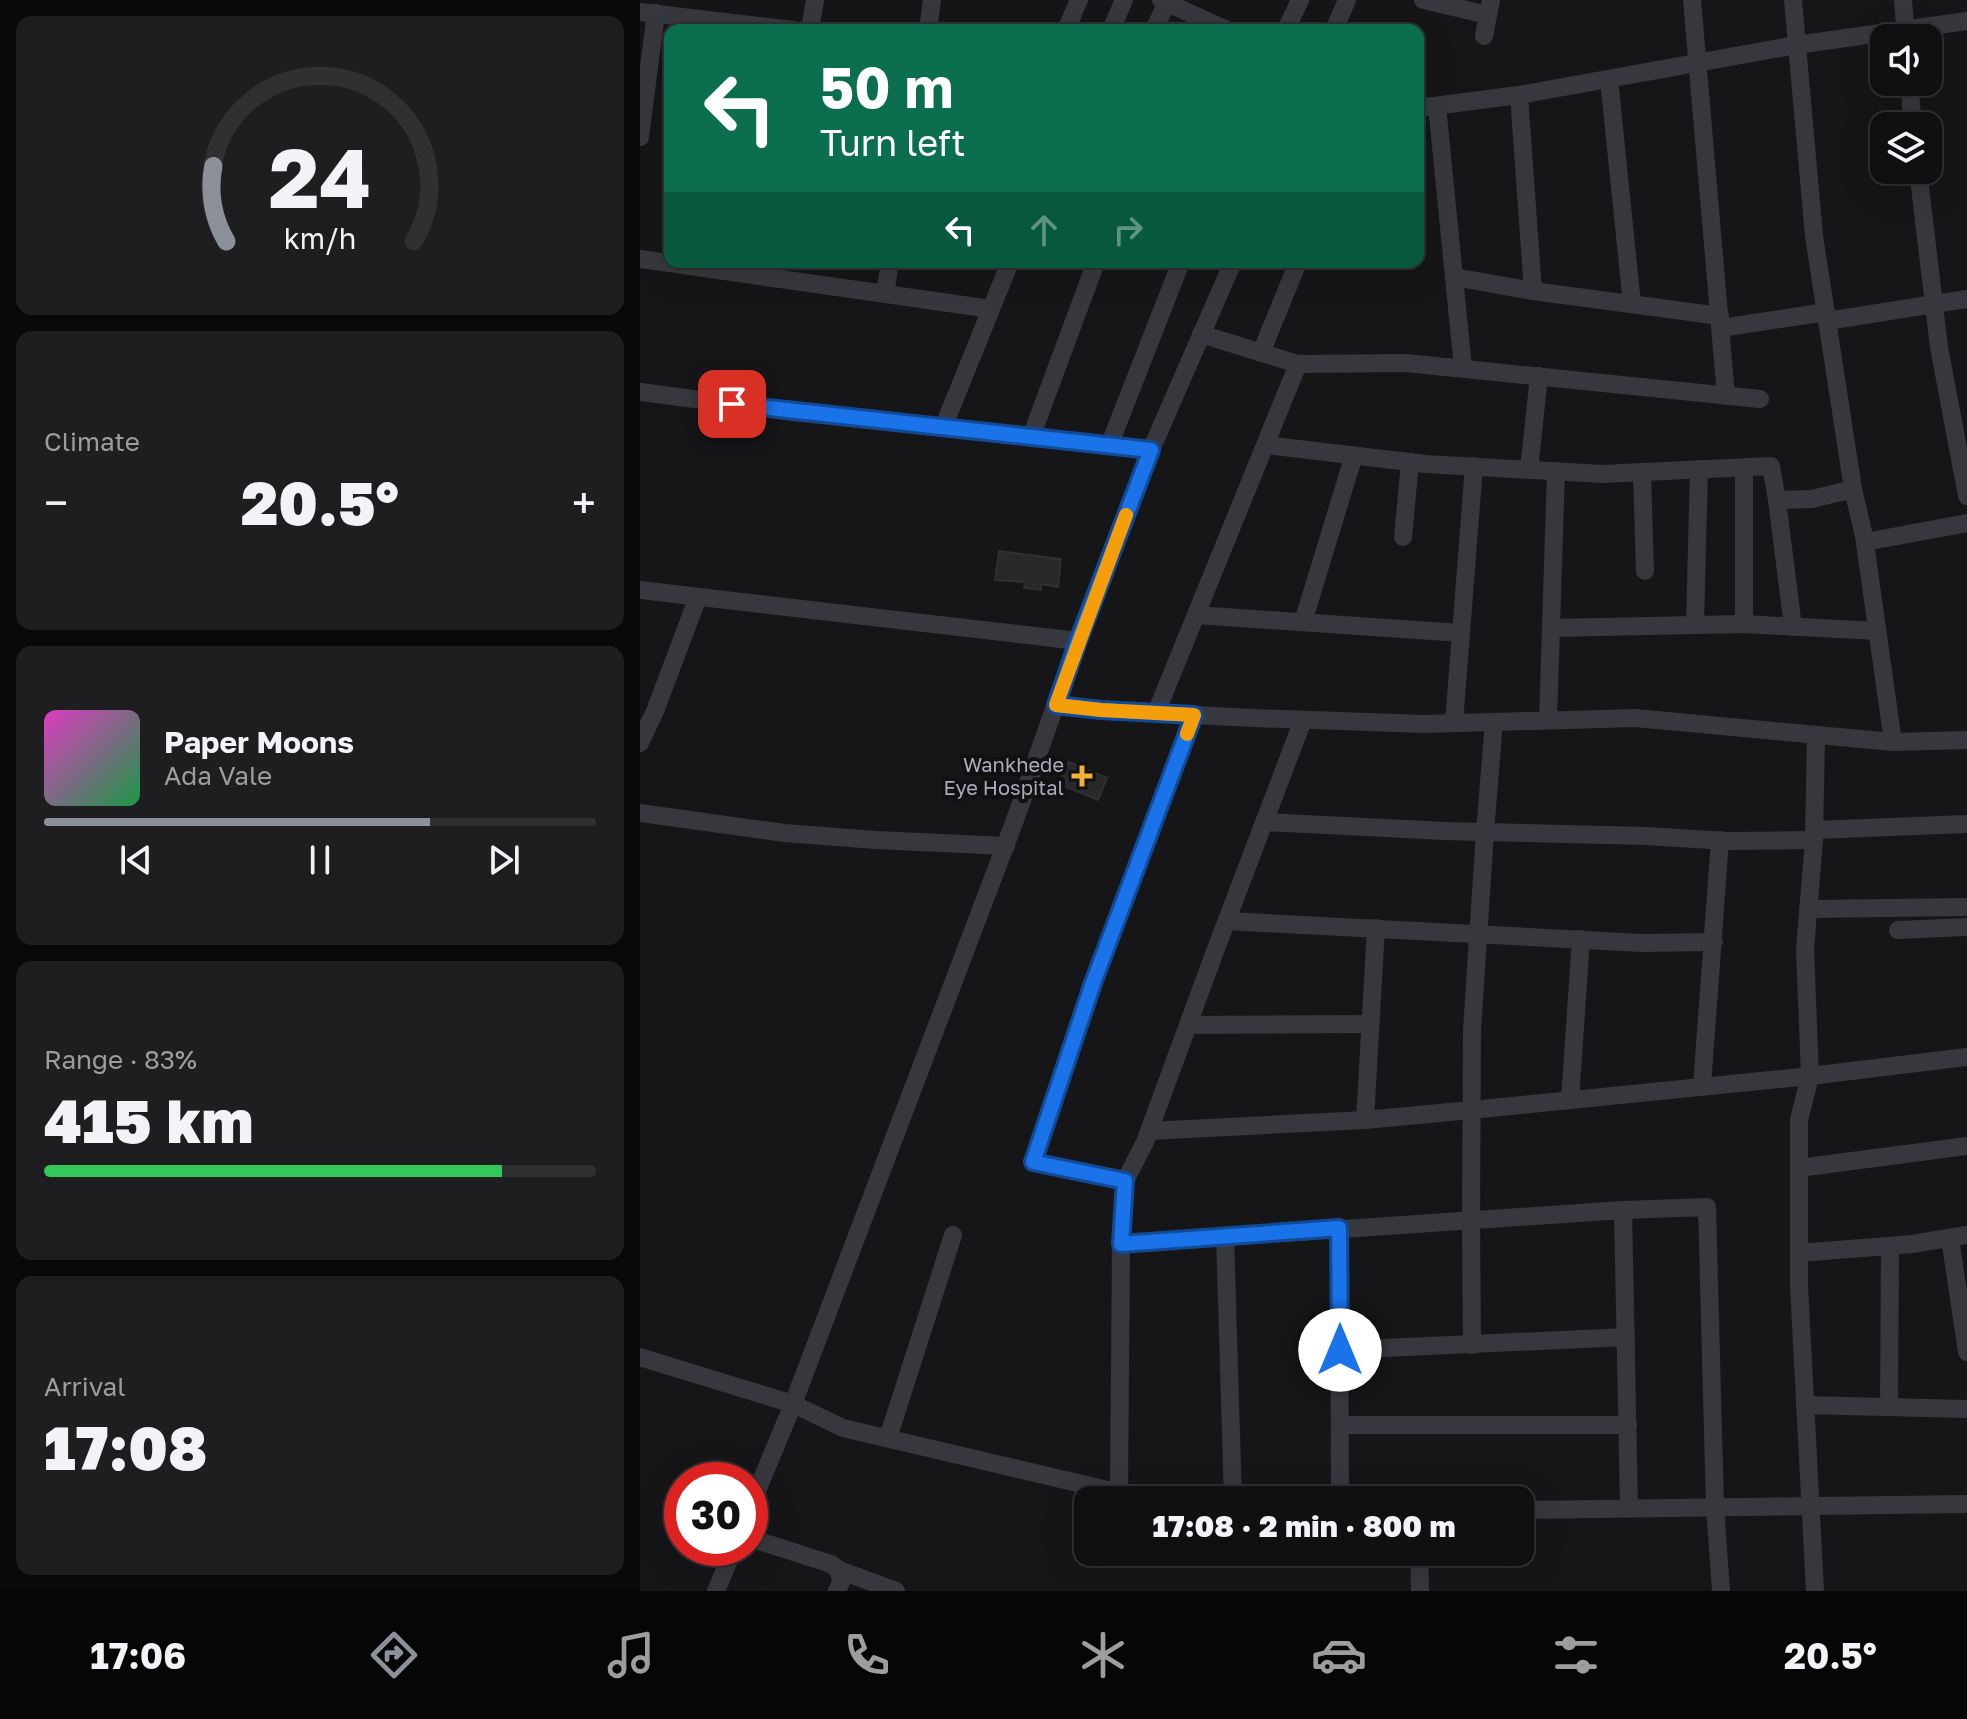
<!DOCTYPE html>
<html lang="en">
<head>
<meta charset="utf-8">
<style>
	:root { --surface:#101012; --page:#1e1e20; --text:#f1f3f6; --muted:#9c9d9f; --line:#303032; --accent:#8c9099 }
	body { margin:0; font-family:"Golos Text",sans-serif; background:var(--page); color:var(--text); height:100vh; display:flex; flex-direction:column; font-size:30px; white-space:nowrap }
	* { box-sizing:border-box; margin:0 }
	p { font-size:26px; color:var(--muted) }
	.icon { flex:none; width:44px; height:44px; fill:none; stroke:currentColor; stroke-width:2; stroke-linecap:round; stroke-linejoin:round }
	.map { position:relative; flex:1; overflow:hidden }
	.details { display:flex; flex-direction:column; gap:16px; padding:16px; background:#09090a; width:640px }
	.details>* { flex:none }
	.hud { position:absolute; left:24px; top:24px; width:760px; height:244px; border-radius:16px; box-shadow:0 8px 32px #0002,0 0 0 2px var(--line); background:#0b6e4f; color:#fff; overflow:hidden }
	.buttons { position:absolute; left:1230px; top:24px; display:grid; gap:16px }
	.buttons a { display:grid; place-items:center; width:72px; height:72px; border-radius:16px; background:var(--surface); box-shadow:0 8px 32px #0002,0 0 0 2px var(--line); font-size:40px }
	.speed { position:absolute; left:24px; top:1462px; display:flex; gap:16px; font-size:40px; font-weight:700; text-align:center }
	.speed>* { display:grid; place-content:center; width:104px; height:104px; border-radius:50%; background:var(--surface); box-shadow:0 8px 32px #0002,0 0 0 2px var(--line); line-height:1 }
	.speed .limit { border:12px solid #d22; background:#fff; color:#111 }
	.pin { position:absolute; display:grid; place-items:center; width:68px; height:68px; color:#fff; margin:-34px; border-radius:16px; box-shadow:0 4px 12px #0006 }
	.me { position:absolute; width:88px; margin:-44px; rotate:0deg; stroke-linejoin:round; filter:drop-shadow(0 0 6px #0008) }
	.turn { display:flex; align-items:center; gap:28px; height:168px; padding:0 24px; font-size:36px }
	.turn .icon { width:104px; height:104px; stroke-width:2.5 }
	.turn b { display:block; font-size:56px; line-height:68px }
	.lanes { display:flex; align-items:center; height:76px; padding:0 24px; background:#0003; justify-content:center; gap:40px; direction:ltr }
	.lanes .off { opacity:.35 }
	.big { font-size:60px; font-weight:800; line-height:1.1 }
	.details .tile { flex:1; display:flex; flex-direction:column; justify-content:center; gap:12px; min-width:0; padding:0 28px; border-radius:16px; background:var(--page) }
	.details .dial { align-items:center; gap:0 }
	.dial svg { height:208px; overflow:visible; fill:none; stroke:var(--line); stroke-width:7; stroke-linecap:round; text-anchor:middle }
	.dial text { fill:var(--text); stroke:none }
	.song { display:flex; align-items:center; gap:24px }
	.cover { width:96px; height:96px; border-radius:12px; background:linear-gradient(135deg,hsl(310 70% 55%),hsl(140 70% 35%)) }
	.played { height:8px; border-radius:4px; background:linear-gradient(90deg,var(--accent) 70%,var(--line) 70%) }
	.keys { display:flex; justify-content:space-around; direction:ltr }
	.heat { display:flex; justify-content:space-between; align-items:center; font-size:44px; direction:ltr }
	.charge { height:12px; border-radius:6px; background:linear-gradient(90deg,#34c759 83%,var(--line) 0) }
	.trip { position:absolute; left:434px; top:1486px; width:460px; height:80px; border-radius:16px; background:var(--surface); box-shadow:0 8px 32px #0002,0 0 0 2px var(--line); font-weight:800; line-height:80px; text-align:center }
	.tab-bar { display:flex; height:128px; justify-content:space-around; align-items:center; background:#060607; color:var(--muted) }
	.tab-bar .icon { width:56px; height:56px }
	.tab-bar .selected { color:var(--accent) }
	.tab-bar b { font-size:36px; color:var(--text) }
	main { display:flex; flex:1; min-height:0 }
	.map>svg:first-child { display:block }
	.building { fill:#29292c; stroke:#303034; stroke-width:2 }
	.lines { fill:none; stroke-linecap:round; stroke-linejoin:round }
	.minor { stroke:#37383d; stroke-width:18 }
	.route-casing { stroke:#114b97; stroke-width:20 }
	.route { stroke:#1a73e8; stroke-width:14 }
	.slow { stroke:#f59e0b; stroke-width:14 }
	.poi-dot { fill:#f2b134; stroke:#111113; stroke-width:3 }
	.labels { text-anchor:middle; dominant-baseline:central; stroke-width:8; stroke-linejoin:round; paint-order:stroke }
	.poi-label { font-size:20px; fill:#a8adb8; stroke:#111113; text-anchor:end }
</style>
</head>
<body>
<main>
<section class="details">
<div class="tile dial"><svg viewBox="0 0 100 80">
<path d="M14 69A42 42 0 1 1 86 69"/>
<path d="M14 69A42 42 0 0 1 9 40" stroke="#8c9099"/>
<text x="50" y="56" font-size="32" font-weight="700">24</text>
<text x="50" y="72" font-size="11">km/h</text>
</svg></div>
<div class="tile"><p>Climate</p>
<div class="heat"><a>−</a><b class="big">20.5°</b><a>+</a></div>
</div>
<div class="tile">
<div class="song"><i class="cover"></i><div><b>Paper Moons</b><p>Ada Vale</p></div></div>
<div class="played"></div>
<div class="keys"><svg class="icon" aria-label="previous" viewBox="0 0 24 24"><path d="M18 5L8 12l10 7zM5 5v14"/></svg><svg class="icon" aria-label="pause" viewBox="0 0 24 24"><path d="M8 5v14M16 5v14"/></svg><svg class="icon" aria-label="next" viewBox="0 0 24 24"><path d="M6 5l10 7-10 7zM19 5v14"/></svg></div>
</div>
<div class="tile"><p>Range · 83%</p><b class="big">415 km</b><div class="charge"></div></div>
<div class="tile"><p>Arrival</p><b class="big">17:08</b></div>
</section>
<div class="map">
<svg width="1327" height="1591" viewBox="0 0 1327 1591">
	<rect width="100%" height="100%" fill="#161618"/>
	<g class="building">
		<path d="M359 551 421 559 418 587 401 584V590L384 588 385 582 355 580Z"/>
		<path d="M429 762 467 778 458 800 419 784Z"/>
	</g>
	<g class="lines">
		<g class="minor">
			<path d="M521 0 587 30"/>
			<path d="M783 0 848 15"/>
			<path d="M1052 0 1086 396"/>
			<path d="M1153 0 1174 236 1213 489 1224 536 1253 742"/>
			<path d="M1263 0 1266 38"/>
			<path d="M0 12 153 30"/>
			<path d="M170 30 175 0"/>
			<path d="M288 30 292 0"/>
			<path d="M426 30 439 0"/>
			<path d="M471 30 484 0"/>
			<path d="M514 30 528 0"/>
			<path d="M646 30 660 0"/>
			<path d="M694 30 707 0"/>
			<path d="M844 36 851 0"/>
			<path d="M969 79 992 304"/>
			<path d="M1269 82 1273 126"/>
			<path d="M879 95 893 291"/>
			<path d="M797 106 823 368"/>
			<path d="M778 108 879 95 1156 45 1327 21"/>
			<path d="M0 137 16 13"/>
			<path d="M1278 170 1299 347 1327 496"/>
			<path d="M0 259 351 309"/>
			<path d="M814 277 893 291 1080 316"/>
			<path d="M245 294 250 262"/>
			<path d="M1187 321 1327 299"/>
			<path d="M1081 328 1186 312"/>
			<path d="M561 334 658 364 766 363 1120 399"/>
			<path d="M621 353 658 262"/>
			<path d="M0 392 153 412 511 450"/>
			<path d="M303 428 370 262"/>
			<path d="M391 437 456 262"/>
			<path d="M626 445 786 464 962 474 1131 466 1137 500 1172 499 1213 489"/>
			<path d="M469 446 541 262"/>
			<path d="M1104 468V624"/>
			<path d="M889 470 899 376"/>
			<path d="M1002 472 1005 571"/>
			<path d="M1137 500 1153 627"/>
			<path d="M763 537 770 462"/>
			<path d="M1225 542 1327 523"/>
			<path d="M0 590 438 641"/>
			<path d="M556 615 821 633"/>
			<path d="M663 622 714 455"/>
			<path d="M1055 624 1059 469"/>
			<path d="M911 628 1104 624 1237 631"/>
			<path d="M416 705 461 710 613 718 784 724 995 718 1253 742 1327 740"/>
			<path d="M516 713 658 364"/>
			<path d="M908 720 916 471"/>
			<path d="M814 723 834 466"/>
			<path d="M0 743 15 711 58 597"/>
			<path d="M0 813 144 833 236 840 366 846"/>
			<path d="M624 822 805 831 1006 836 1087 841 1174 840"/>
			<path d="M1174 830 1327 824"/>
			<path d="M1168 909 1327 907"/>
			<path d="M587 921 1002 943 1074 942"/>
			<path d="M1258 930 1327 927"/>
			<path d="M548 1025 730 1024"/>
			<path d="M1062 1086 1080 840"/>
			<path d="M930 1100 941 939"/>
			<path d="M725 1120 736 928"/>
			<path d="M509 1131 725 1120 831 1110 1170 1076 1327 1057"/>
			<path d="M1159 1168 1327 1146"/>
			<path d="M485 1181 393 1162 453 983 554 715"/>
			<path d="M983 1210 989 1508"/>
			<path d="M699 1228 700 1500"/>
			<path d="M585 1236 593 1500"/>
			<path d="M1310 1238 1327 1352"/>
			<path d="M481 1244 983 1210 1067 1207 1075 1506 1081 1591"/>
			<path d="M1159 1253 1272 1244 1327 1235"/>
			<path d="M832 1345 831 1220 832 1030 845 832 854 722"/>
			<path d="M700 1350 986 1337"/>
			<path d="M0 1357 153 1404 203 1428 510 1500"/>
			<path d="M1165 1405 1327 1409"/>
			<path d="M1249 1407 1250 1246"/>
			<path d="M700 1425H988"/>
			<path d="M248 1438 313 1235"/>
			<path d="M479 1492 481 1244 485 1181 505 1142 574 954 663 720"/>
			<path d="M110 1508 153 1404 375 820 438 641 511 450 593 262"/>
			<path d="M880 1510 1327 1504"/>
			<path d="M110 1538 191 1564 199 1570 201 1582 197 1591"/>
			<path d="M779 1552 780 1591"/>
			<path d="M199 1570 256 1591"/>
			<path d="M76 1591 94 1548"/>
			<path d="M1175 1591 1159 1286V1120L1170 1076 1165 949 1174 840 1176 735"/>
		</g>
	</g>
	<g class="lines">
		<g class="route-casing">
			<path id="route" d="M92 404 511 450 438 641 416 705 461 710 554 715 453 983 393 1162 485 1181 481 1244 699 1228 700 1350"/>
		</g>
		<use href="#route" class="route"/>
		<path class="slow" d="M486 515 416 705 461 710 554 715 547 734"/>
	</g>
	<path class="poi-dot" d="M438 764h8v8h8v8h-8v8h-8v-8h-8v-8h8z"/>
	<g class="labels">
		<g class="poi-label">
			<text x="424" y="764">Wankhede<tspan x="424" dy="23">Eye Hospital</tspan></text>
		</g>
	</g>
</svg>
<div class="buttons">
<a><svg class="icon" aria-label="sound" viewBox="0 0 24 24"><path d="M4 9h4l5-4v14l-5-4H4zM17 9q2 3 0 6"/></svg></a>
<a><svg class="icon" aria-label="layers" viewBox="0 0 24 24"><path d="M12 4l9 5-9 5-9-5zM3 14l9 5 9-5"/></svg></a>
</div>
<div class="speed"><div class="limit">30</div></div>
<div class="pin" style="left:92px;top:404px;background:#d93025"><svg class="icon" aria-label="arrive" viewBox="0 0 24 24"><path d="M6 21V4h12l-3 4 3 4H6"/></svg></div>
<svg class="me" style="left:700px;top:1350px" viewBox="-20 -20 40 40"><circle r="19" fill="#fff"/><path d="M0-13L10 11 0 6-10 11z" fill="#1a73e8"/></svg>
<div class="trip">17:08 · 2 min · 800 m</div>
<div class="hud">
<div class="turn"><svg class="icon" aria-label="left" viewBox="0 0 24 24"><path d="M17 20v-9H6M10 6l-5 5 5 5"/></svg><div><b>50 m</b>Turn left</div></div>
<div class="lanes"><svg class="icon" aria-label="left" viewBox="0 0 24 24"><path d="M17 20v-9H6M10 6l-5 5 5 5"/></svg><svg class="icon off" aria-label="ahead" viewBox="0 0 24 24"><path d="M12 20V5M6 11l6-6 6 6"/></svg><svg class="icon off" aria-label="right" viewBox="0 0 24 24"><path d="M7 20v-9h11M14 6l5 5-5 5"/></svg></div>
</div>
</div>
</main>
<nav class="tab-bar">
<b>17:06</b>
<svg class="icon selected" aria-label="directions" viewBox="0 0 24 24"><path d="M12 3l9 9-9 9-9-9zM9 14v-3h6M13 9l2 2-2 2"/></svg>
<svg class="icon" aria-label="music" viewBox="0 0 24 24"><path d="M9 18V5l10-2v13"/><circle cx="6" cy="18" r="3"/><circle cx="16" cy="16" r="3"/></svg>
<svg class="icon" aria-label="phone" viewBox="0 0 24 24"><path d="M5 4h4l2 5-3 2q2 4 5 5l2-3 5 2v4C11 20 4 13 5 4z"/></svg>
<svg class="icon" aria-label="climate" viewBox="0 0 24 24"><path d="M12 3v18M4 7l16 10M4 17L20 7"/></svg>
<svg class="icon" aria-label="car" viewBox="0 0 24 24"><path d="M5 17H2v-5l4-1 3-4h7l3 4 3 1v5h-3M9 17h6M6 11h13"/><circle cx="7" cy="17" r="2"/><circle cx="17" cy="17" r="2"/></svg>
<svg class="icon" aria-label="filters" viewBox="0 0 24 24"><path d="M4 7h16M4 17h16"/><circle cx="9" cy="7" r="2"/><circle cx="15" cy="17" r="2"/></svg>
<b>20.5°</b>
</nav>
</body>
</html>
